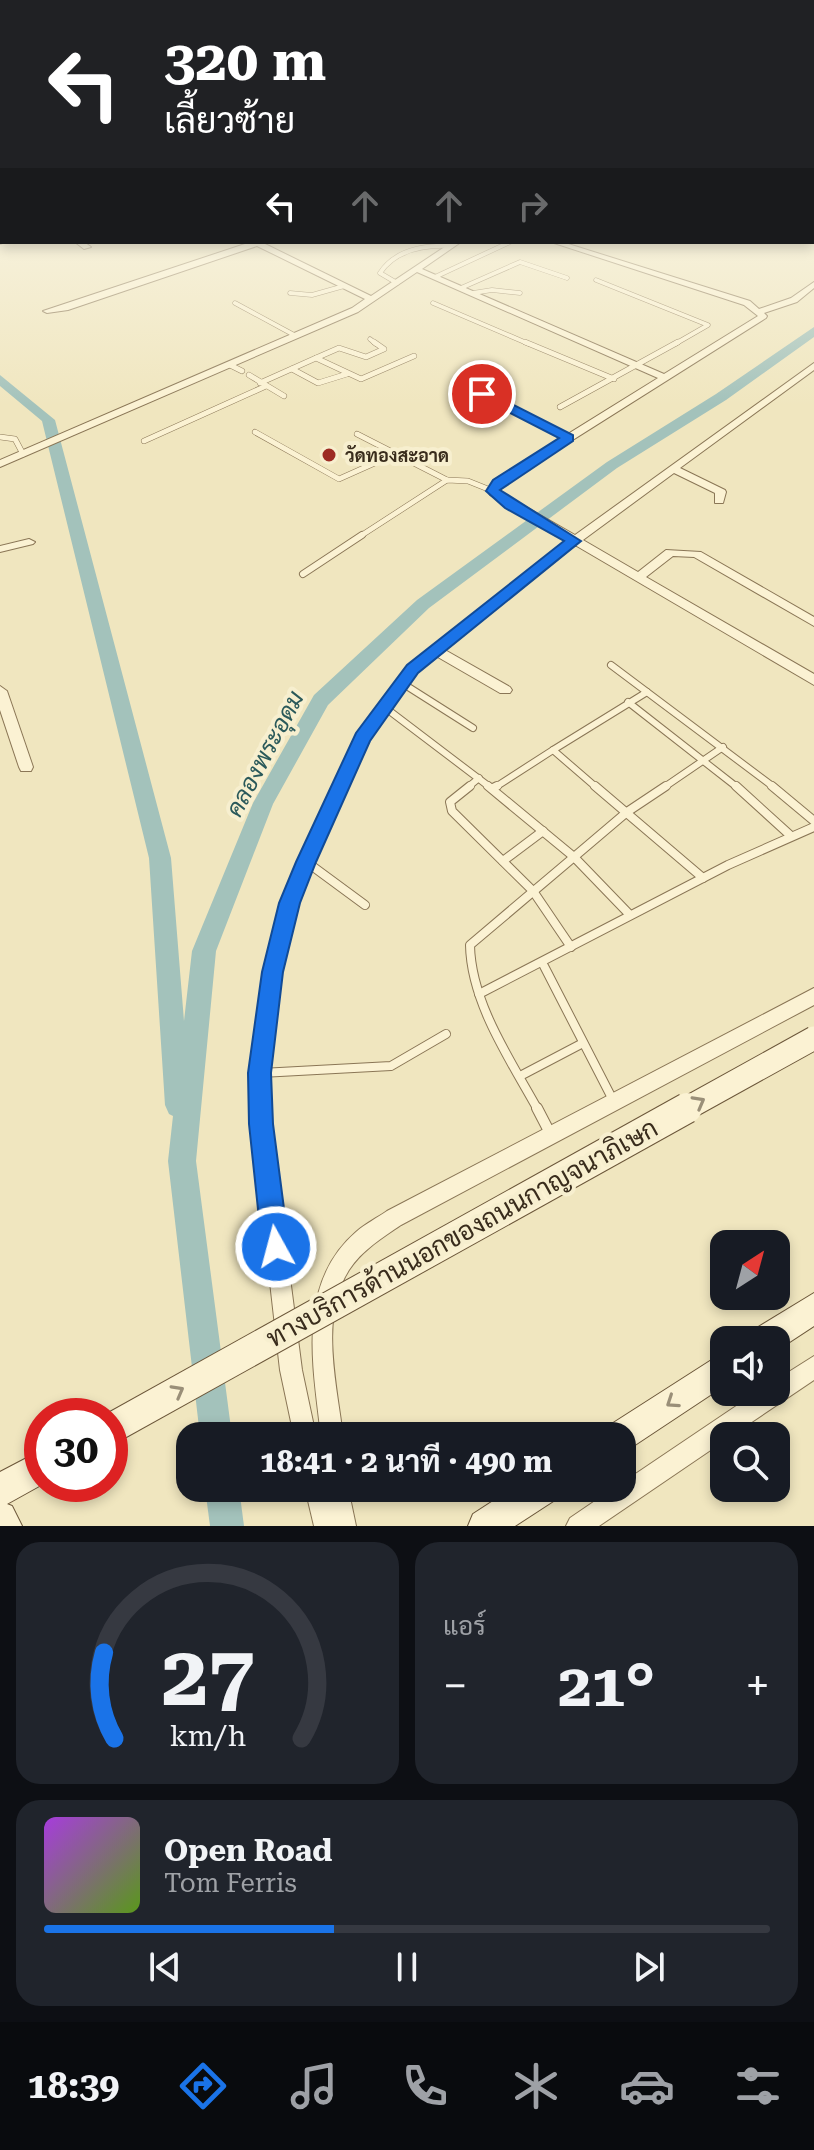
<!DOCTYPE html>
<html lang="th">
<head>
<meta charset="utf-8">
<style>
	:root { --surface:#171b24; --page:#20242c; --text:#f1f3f6; --muted:#9ea1a6; --line:#363941; --accent:#1a73e8 }
	body { margin:0; font-family:"Roboto Serif",Sarabun,serif; background:var(--page); color:var(--text); height:100vh; display:flex; flex-direction:column; font-size:30px; white-space:nowrap }
	* { box-sizing:border-box; margin:0 }
	p { font-size:26px; color:var(--muted) }
	.icon { flex:none; width:44px; height:44px; fill:none; stroke:currentColor; stroke-width:2; stroke-linecap:round; stroke-linejoin:round }
	.map { position:relative; height:1526px; overflow:hidden }
	.panel { display:flex; flex-direction:column; gap:16px; padding:16px; background:#0d0f14; flex:1 }
	.panel>* { flex:none }
	.hud { position:absolute; left:0px; top:0px; width:814px; height:244px; box-shadow:0 4px 12px #0003; background:#202124; color:#fff; overflow:hidden }
	.needle { width:52px; rotate:36deg }
	.controls { position:absolute; left:710px; top:1230px; display:grid; gap:16px }
	.controls a { display:grid; place-items:center; width:80px; height:80px; border-radius:16px; background:var(--surface); box-shadow:0 4px 12px #0003; font-size:40px }
	.speed { position:absolute; left:24px; top:1398px; display:flex; gap:16px; font-size:40px; font-weight:700; text-align:center }
	.speed>* { display:grid; place-content:center; width:104px; height:104px; border-radius:50%; background:var(--surface); box-shadow:0 4px 12px #0003; line-height:1 }
	.speed .limit { border:12px solid #d22; background:#fff; color:#111 }
	.pin { position:absolute; display:grid; place-items:center; width:68px; height:68px; color:#fff; margin:-34px; border:4px solid #fff; border-radius:50%; box-shadow:0 2px 8px #0007 }
	.me { position:absolute; width:88px; margin:-44px; rotate:353deg; stroke-linejoin:round; filter:drop-shadow(0 0 6px #0008) }
	.turn { display:flex; align-items:center; gap:28px; height:168px; padding:0 32px; font-size:36px }
	.turn .icon { width:104px; height:104px; stroke-width:2.5 }
	.turn b { display:block; font-size:56px; line-height:68px }
	.lanes { display:flex; align-items:center; height:76px; padding:0 32px; background:#0003; justify-content:center; gap:40px; direction:ltr }
	.lanes .off { opacity:.35 }
	.big { font-size:60px; font-weight:700; line-height:1.1 }
	.panel .widget { flex:1; display:flex; flex-direction:column; justify-content:center; gap:12px; min-width:0; padding:0 28px; border-radius:24px; background:var(--page) }
	.panel .dial { align-items:center; gap:0 }
	.dial svg { height:208px; overflow:visible; fill:none; stroke:var(--line); stroke-width:7; stroke-linecap:round; text-anchor:middle }
	.dial text { fill:var(--text); stroke:none }
	.song { display:flex; align-items:center; gap:24px }
	.cover { width:96px; height:96px; border-radius:12px; background:linear-gradient(135deg,hsl(280 70% 55%),hsl(90 70% 35%)) }
	.played { height:8px; border-radius:4px; background:linear-gradient(90deg,var(--accent) 40%,var(--line) 40%) }
	.keys { display:flex; justify-content:space-around; direction:ltr }
	.heat { display:flex; justify-content:space-between; align-items:center; font-size:44px; direction:ltr }
	.panel .tiles { flex:1; display:grid; gap:16px; grid-template-columns:1fr 1fr }
	.widget:last-child { grid-column:span 2 }
	.trip { position:absolute; left:176px; top:1422px; width:460px; height:80px; border-radius:24px; background:var(--surface); box-shadow:0 4px 12px #0003; font-weight:700; line-height:80px; text-align:center }
	.tab-bar { display:flex; height:128px; justify-content:space-around; align-items:center; background:#090b0e; color:var(--muted) }
	.tab-bar .icon { width:56px; height:56px }
	.tab-bar .selected { color:var(--accent) }
	.tab-bar b { font-size:36px; color:var(--text) }
	.map>svg:first-child { display:block }
	.lines { fill:none; stroke-linecap:round; stroke-linejoin:round }
	.canal { fill:#a3c2bb; fill-rule:evenodd }
	.lane-far4-casing { stroke:#8a7656; stroke-width:5 }
	.lane-far3-casing { stroke:#8a7656; stroke-width:6 }
	.lane-far2-casing { stroke:#8a7656; stroke-width:8 }
	.lane-far1-casing { stroke:#8a7656; stroke-width:10 }
	.lane-casing { stroke:#8a7656; stroke-width:12 }
	.street-casing { stroke:#8a7656; stroke-width:2 }
	.secondary-casing { stroke:#6c573a; stroke-width:2 }
	.lane-far4 { stroke:#fbf2d3; stroke-width:4 }
	.lane-far3 { stroke:#fbf2d3; stroke-width:5 }
	.lane-far2 { stroke:#fbf2d3; stroke-width:6 }
	.lane-far1 { stroke:#fbf2d3; stroke-width:8 }
	.lane { stroke:#fbf2d3; stroke-width:10 }
	.street { fill:#fbf2d3; fill-rule:evenodd }
	.secondary { fill:#fbf2d3; fill-rule:evenodd }
	.secondary-bridge-far1-casing { stroke:#6c573a; stroke-width:25; stroke-linecap:butt }
	.secondary-bridge-casing { stroke:#6c573a; stroke-width:32; stroke-linecap:butt }
	.secondary-bridge-far1 { stroke:#fbf2d3; stroke-width:23 }
	.secondary-bridge { stroke:#fbf2d3; stroke-width:30 }
	.oneway { stroke:#9a8f78 }
	.route { fill:#1a73e8; stroke:#114b97; stroke-width:2 }
	.poi-dot { fill:#9d2b23; stroke:#f7efcf; stroke-width:3 }
	.labels { text-anchor:middle; dominant-baseline:central; stroke-width:8; stroke-linejoin:round; paint-order:stroke }
	.far-poi-label { font-size:18px; font-weight:bold; fill:#392c1c; stroke:#f7efcf; text-anchor:start }
	.water-label { font-size:24px; font-style:italic; fill:#2a595a; stroke:#f7efcf }
	.near-street-label { font-size:26px; fill:#392c1c; stroke:#f7efcf }
</style>
</head>
<body>
<div class="map">
<svg width="814" height="1526" viewBox="0 0 814 1526">
	<rect width="100%" height="100%" fill="#f0e6bf"/>
	<g class="lines">
		<g class="canal">
			<path d="M814 327V337L726 400 617 468 429 608 328 705 273 804 216 951 196 1161 232 1436H200L168 1161 173 1116 169 1114 165 1105 149 858 42 421 0 386V375L55 420 171 858 184 1021 192 951 253 803 314 695 417 600 607 462 716 394Z"/>
			<path d="M205 1488H239L244 1526H210Z"/>
		</g>
		<g class="lane-far4-casing">
			<g id="lane-far4">
				<path d="M435 277 510 242"/>
				<path d="M596 280 708 325 675 344"/>
				<path d="M397 283 380 273C395 250 425 245 451 246"/>
				<path d="M461 288 520 262 567 278"/>
				<path d="M290 293 312 295 344 286"/>
				<path d="M473 293 492 290 520 293"/>
				<path d="M235 303 296 336"/>
				<path d="M433 303 529 344"/>
				<path d="M370 339 376 344"/>
			</g>
		</g>
		<g class="lane-far3-casing">
			<g id="lane-far3">
				<path d="M525 342 614 379"/>
				<path d="M316 358 339 348 366 357 384 349 374 342"/>
				<path d="M230 365 242 371"/>
				<path d="M292 369 318 383 347 374"/>
				<path d="M249 375 284 396"/>
				<path d="M260 383 316 358 361 379 414 356"/>
				<path d="M482 394 569 438"/>
				<path d="M560 407 678 342"/>
				<path d="M255 432 339 479 395 454"/>
				<path d="M357 434 447 480"/>
				<path d="M0 437 15 439 23 454"/>
				<path d="M144 441 266 386"/>
				<path d="M359 537 447 480 468 481 493 491"/>
			</g>
		</g>
		<g class="lane-far2-casing">
			<g id="lane-far2">
				<path d="M303 574 362 535"/>
				<path d="M611 665 775 788"/>
				<path d="M402 683 473 728"/>
				<path d="M628 702 738 788"/>
				<path d="M383 706 491 788"/>
				<path d="M467 788 479 778"/>
				<path d="M494 788 553 750"/>
				<path d="M597 788 553 750 647 692"/>
				<path d="M663 788 723 747"/>
			</g>
		</g>
		<g class="lane-far1-casing">
			<g id="lane-far1">
				<path d="M470 786 450 802 452 811 533 891 571 947"/>
				<path d="M488 786 574 857 627 812 666 786"/>
				<path d="M595 786 703 878"/>
				<path d="M736 786 791 836"/>
				<path d="M772 786 814 821"/>
				<path d="M493 788 497 786"/>
				<path d="M503 861 543 831"/>
				<path d="M308 863 365 905"/>
				<path d="M544 966 614 1102"/>
				<path d="M479 994 728 865 814 827"/>
				<path d="M261 1073 391 1066 446 1034"/>
				<path d="M522 1075 583 1043"/>
				<path d="M538 1110C511 1061 471 1003 470 945L574 857 630 915"/>
			</g>
		</g>
		<g class="lane-casing">
			<path id="lane" d="M537 1108 551 1135"/>
		</g>
		<g class="street-casing">
			<g id="street">
				<path d="M0 239H2V242H5L0 244Z"/>
				<path d="M75 242H84L91 247 84 249Z"/>
				<path d="M251 242H261L371 296 452 242H461L422 269 664 374 758 316 744 305 551 242H562L750 301 759 309 791 298 814 282V288L797 302 764 313 767 316 766 318 503 484 500 492 575 535 814 363V370L680 468 725 490 726 492 723 503H715V493L674 473 583 540 638 572 666 550 701 552 814 617V626L694 557 673 556 646 577 814 674V685L575 545 445 650 510 687 512 690 510 693H500L436 656 417 672 368 740 297 903 280 972 268 1073 270 1124 302 1370 316 1436H294L280 1370 252 1124 250 1073 264 972 281 903 355 738 407 666 567 541 490 495 489 493 494 480 658 378 417 272 358 312 0 467V460L352 308 365 299 257 246 68 310 47 313 43 311Z"/>
				<path d="M29 539 35 542 33 544 0 552V546Z"/>
				<path d="M0 686 7 691 33 767 31 771H21L19 767 0 710Z"/>
				<path d="M814 988V1005L401 1225C382 1238 362 1250 349 1270 319 1317 337 1385 343 1436H321C313 1366 296 1284 356 1232 365 1224 377 1218 387 1211Z"/>
				<path d="M814 1356V1380L731 1436H724V1441L599 1526H566L570 1518 614 1488H622V1483L757 1392H776V1380Z"/>
				<path d="M305 1488H348L356 1526H314Z"/>
			</g>
		</g>
		<g class="secondary-casing">
			<g id="secondary">
				<path d="M814 1293V1326L776 1351V1340H751L755 1329Z"/>
				<path d="M724 1352V1386L632 1447 622 1452V1436H605L610 1425Z"/>
				<path d="M42 1450 43 1484 7 1504 12 1506 22 1526H0V1472Z"/>
				<path d="M513 1488H560L555 1500 515 1526H468L473 1514Z"/>
			</g>
		</g>
		<use href="#lane-far4" class="lane-far4"/>
		<use href="#lane-far3" class="lane-far3"/>
		<use href="#lane-far2" class="lane-far2"/>
		<use href="#lane-far1" class="lane-far1"/>
		<use href="#lane" class="lane"/>
		<use href="#street" class="street"/>
		<use href="#secondary" class="secondary"/>
		<g class="secondary-bridge-far1-casing">
			<path id="secondary-bridge-far1" d="M684 1110 814 1038"/>
		</g>
		<g class="secondary-bridge-casing">
			<path id="secondary-bridge" d="M110 1429 687 1108"/>
		</g>
		<use href="#secondary-bridge-far1" class="secondary-bridge-far1"/>
		<use href="#secondary-bridge" class="secondary-bridge"/>
	</g>
	<defs><path id="oneway-chevron" d="M-2-3.5L2.5 0L-2 3.5" fill="none" stroke-width="1.6" stroke-linecap="round" stroke-linejoin="round" transform="scale(2)"/></defs>
	<g class="oneway">
		<use href="#oneway-chevron" transform="translate(699 1102) rotate(-29)"/>
		<use href="#oneway-chevron" transform="translate(178 1391) rotate(-29)"/>
		<use href="#oneway-chevron" transform="translate(672 1402) rotate(146)"/>
	</g>
	<linearGradient id="sky" x2="0" y2="1"><stop stop-color="#8cbad6"/><stop offset="0.47" stop-color="#f8f4e2"/><stop offset="1" stop-color="#f8f4e2" stop-opacity="0"/></linearGradient>
	<rect width="814" height="406" fill="url(#sky)"/>
	<path class="route" d="M477 391H486L573 435V441L500 490 581 541 418 673 370 741 316 862 300 903 283 972 271 1073 273 1124 289 1247 285 1256 276 1260 266 1256 262 1247 249 1124 248 1073 262 972 279 903 296 862 356 733 407 665 564 541 505 508 486 491 493 480 559 438 477 396Z"/>
	<circle class="poi-dot" cx="329" cy="455" r="8"/>
	<g class="labels">
		<g class="far-poi-label">
			<text x="345" y="455">วัดทองสะอาด</text>
		</g>
		<g class="water-label">
			<text transform="translate(265 754) rotate(-62)">คลองพระอุดม</text>
		</g>
		<g class="near-street-label">
			<text transform="translate(462 1233) rotate(-29)">ทางบริการด้านนอกของถนนกาญจนาภิเษก</text>
		</g>
	</g>
</svg>
<div class="controls">
<a><svg class="needle" viewBox="-14 -14 28 28"><path d="M0-13l5 13h-10z" fill="#e53935"/><path d="M0 13l5-13h-10z" fill="#9ea1a6"/></svg></a>
<a><svg class="icon" aria-label="sound" viewBox="0 0 24 24"><path d="M4 9h4l5-4v14l-5-4H4zM17 9q2 3 0 6"/></svg></a>
<a><svg class="icon" aria-label="search" viewBox="0 0 24 24"><circle cx="10" cy="10" r="6"/><path d="M15 15l6 6"/></svg></a>
</div>
<div class="speed"><div class="limit">30</div></div>
<div class="pin" style="left:482px;top:394px;background:#d93025"><svg class="icon" aria-label="arrive" viewBox="0 0 24 24"><path d="M6 21V4h12l-3 4 3 4H6"/></svg></div>
<svg class="me" style="left:276px;top:1247px" viewBox="-20 -20 40 40"><circle r="17" fill="#1a73e8" stroke="#fff" stroke-width="3"/><path d="M0-11L8 9 0 5-8 9z" fill="#fff"/></svg>
<div class="trip">18:41 · 2 นาที · 490 m</div>
<div class="hud">
<div class="turn"><svg class="icon" aria-label="left" viewBox="0 0 24 24"><path d="M17 20v-9H6M10 6l-5 5 5 5"/></svg><div><b>320 m</b>เลี้ยวซ้าย</div></div>
<div class="lanes"><svg class="icon" aria-label="left" viewBox="0 0 24 24"><path d="M17 20v-9H6M10 6l-5 5 5 5"/></svg><svg class="icon off" aria-label="ahead" viewBox="0 0 24 24"><path d="M12 20V5M6 11l6-6 6 6"/></svg><svg class="icon off" aria-label="ahead" viewBox="0 0 24 24"><path d="M12 20V5M6 11l6-6 6 6"/></svg><svg class="icon off" aria-label="right" viewBox="0 0 24 24"><path d="M7 20v-9h11M14 6l5 5-5 5"/></svg></div>
</div>
</div>
<section class="panel">
<div class="tiles">
<div class="widget dial"><svg viewBox="0 0 100 80">
<path d="M14 69A42 42 0 1 1 86 69"/>
<path d="M14 69A42 42 0 0 1 10 36" stroke="#1a73e8"/>
<text x="50" y="56" font-size="32" font-weight="700">27</text>
<text x="50" y="72" font-size="11">km/h</text>
</svg></div>
<div class="widget"><p>แอร์</p>
<div class="heat"><a>−</a><b class="big">21°</b><a>+</a></div>
</div>
<div class="widget">
<div class="song"><i class="cover"></i><div><b>Open Road</b><p>Tom Ferris</p></div></div>
<div class="played"></div>
<div class="keys"><svg class="icon" aria-label="previous" viewBox="0 0 24 24"><path d="M18 5L8 12l10 7zM5 5v14"/></svg><svg class="icon" aria-label="pause" viewBox="0 0 24 24"><path d="M8 5v14M16 5v14"/></svg><svg class="icon" aria-label="next" viewBox="0 0 24 24"><path d="M6 5l10 7-10 7zM19 5v14"/></svg></div>
</div>
</div>
</section>
<nav class="tab-bar">
<b>18:39</b>
<svg class="icon selected" aria-label="directions" viewBox="0 0 24 24"><path d="M12 3l9 9-9 9-9-9zM9 14v-3h6M13 9l2 2-2 2"/></svg>
<svg class="icon" aria-label="music" viewBox="0 0 24 24"><path d="M9 18V5l10-2v13"/><circle cx="6" cy="18" r="3"/><circle cx="16" cy="16" r="3"/></svg>
<svg class="icon" aria-label="phone" viewBox="0 0 24 24"><path d="M5 4h4l2 5-3 2q2 4 5 5l2-3 5 2v4C11 20 4 13 5 4z"/></svg>
<svg class="icon" aria-label="climate" viewBox="0 0 24 24"><path d="M12 3v18M4 7l16 10M4 17L20 7"/></svg>
<svg class="icon" aria-label="car" viewBox="0 0 24 24"><path d="M5 17H2v-5l4-1 3-4h7l3 4 3 1v5h-3M9 17h6M6 11h13"/><circle cx="7" cy="17" r="2"/><circle cx="17" cy="17" r="2"/></svg>
<svg class="icon" aria-label="filters" viewBox="0 0 24 24"><path d="M4 7h16M4 17h16"/><circle cx="9" cy="7" r="2"/><circle cx="15" cy="17" r="2"/></svg>
</nav>
</body>
</html>
